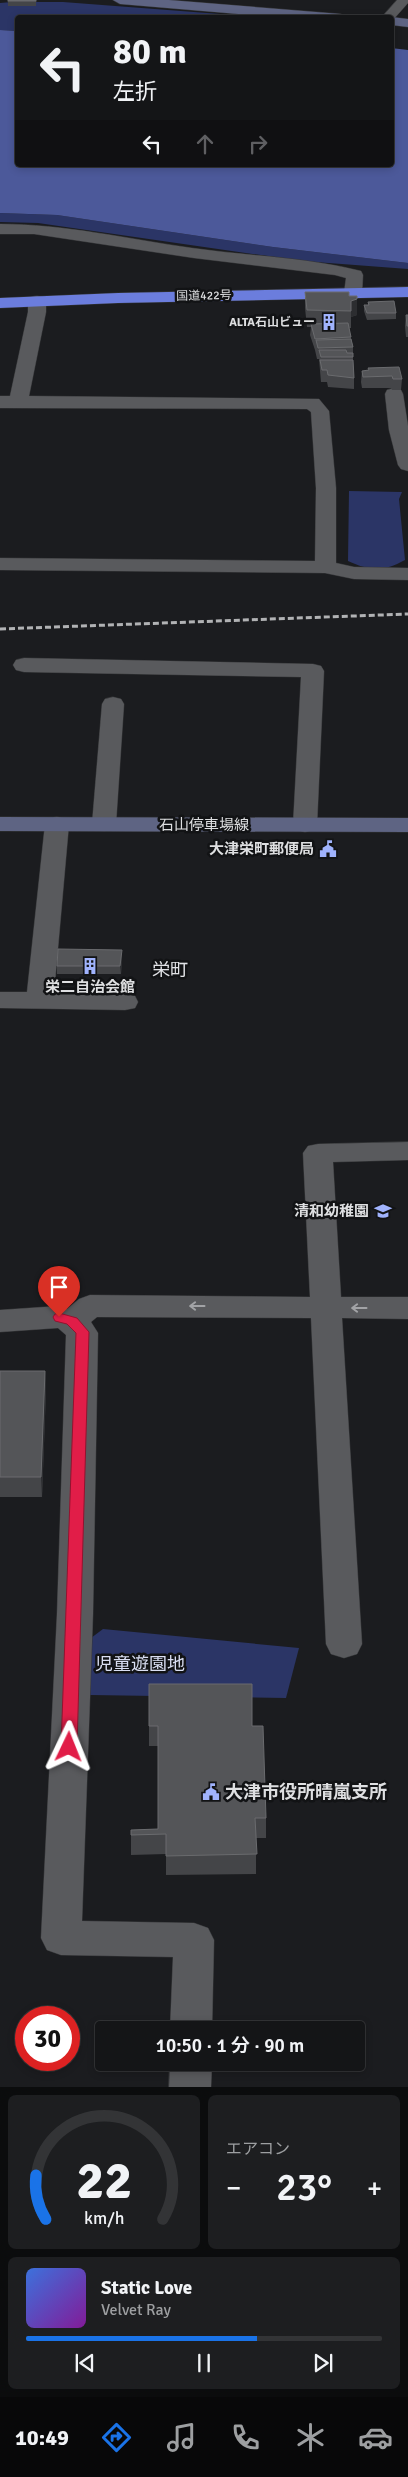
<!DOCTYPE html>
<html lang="ja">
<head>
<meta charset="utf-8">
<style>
	:root { --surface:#141517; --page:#1d1e20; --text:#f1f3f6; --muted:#9d9fa1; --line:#333436; --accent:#1a73e8 }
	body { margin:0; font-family:Signika,"Noto Sans JP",sans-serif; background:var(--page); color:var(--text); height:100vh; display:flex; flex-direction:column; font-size:19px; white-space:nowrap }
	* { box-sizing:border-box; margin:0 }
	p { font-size:16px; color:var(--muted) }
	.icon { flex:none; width:28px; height:28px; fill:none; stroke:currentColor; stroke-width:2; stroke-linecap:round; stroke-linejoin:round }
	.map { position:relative; height:2087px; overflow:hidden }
	.sheet { display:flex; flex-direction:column; gap:8px; padding:8px; background:#0b0c0d; flex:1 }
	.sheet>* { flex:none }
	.hud { position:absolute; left:15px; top:15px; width:379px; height:152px; border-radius:5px; box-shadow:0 2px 8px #0003,0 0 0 1px var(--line); background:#141517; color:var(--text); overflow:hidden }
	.speed { position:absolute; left:15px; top:2006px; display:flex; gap:10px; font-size:25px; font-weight:700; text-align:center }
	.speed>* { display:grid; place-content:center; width:65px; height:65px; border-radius:50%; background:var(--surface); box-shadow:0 2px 8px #0003,0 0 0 1px var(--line); line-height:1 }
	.speed .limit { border:8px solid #d22; background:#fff; color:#111 }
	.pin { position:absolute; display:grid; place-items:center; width:42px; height:42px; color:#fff; margin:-51px -21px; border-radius:50% 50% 50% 0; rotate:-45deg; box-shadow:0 0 5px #0007 }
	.pin .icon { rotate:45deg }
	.me { position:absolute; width:55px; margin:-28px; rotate:2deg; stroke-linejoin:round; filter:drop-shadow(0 0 4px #0008) }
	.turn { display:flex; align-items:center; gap:18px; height:105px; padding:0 15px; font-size:22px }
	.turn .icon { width:65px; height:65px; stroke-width:2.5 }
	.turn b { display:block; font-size:35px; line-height:42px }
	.lanes { display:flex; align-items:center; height:48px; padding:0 15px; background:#0003; justify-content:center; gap:25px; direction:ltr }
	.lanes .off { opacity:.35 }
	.big { font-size:38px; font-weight:600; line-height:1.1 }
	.sheet .card { flex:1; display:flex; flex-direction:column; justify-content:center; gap:8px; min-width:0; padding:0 18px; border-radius:8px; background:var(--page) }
	.sheet .dial { align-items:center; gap:0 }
	.dial svg { height:130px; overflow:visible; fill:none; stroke:var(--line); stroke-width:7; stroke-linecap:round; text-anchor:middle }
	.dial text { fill:var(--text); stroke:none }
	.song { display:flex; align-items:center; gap:15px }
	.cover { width:60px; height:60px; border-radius:8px; background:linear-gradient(135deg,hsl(220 70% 55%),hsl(290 70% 35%)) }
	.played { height:5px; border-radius:2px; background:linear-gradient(90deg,var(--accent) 65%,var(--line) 65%) }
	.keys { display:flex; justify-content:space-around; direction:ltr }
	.heat { display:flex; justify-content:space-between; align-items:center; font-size:28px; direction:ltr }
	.sheet .tiles { flex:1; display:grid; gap:8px; grid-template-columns:1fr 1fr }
	.card:last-child { grid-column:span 2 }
	.trip { position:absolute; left:95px; top:2021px; width:270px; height:50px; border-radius:5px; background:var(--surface); box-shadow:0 2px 8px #0003,0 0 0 1px var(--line); font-weight:600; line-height:50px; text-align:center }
	.dock { display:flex; height:80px; justify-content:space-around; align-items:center; background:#080809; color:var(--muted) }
	.dock .icon { width:35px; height:35px }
	.dock .active { color:var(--accent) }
	.dock b { font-size:22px; color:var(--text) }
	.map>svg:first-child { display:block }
	.green { fill:#2b3566 }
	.water { fill:#4c599a }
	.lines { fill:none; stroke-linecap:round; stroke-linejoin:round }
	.street-casing { stroke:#363739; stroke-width:1 }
	.secondary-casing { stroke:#363739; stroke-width:1 }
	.highway-casing { stroke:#363739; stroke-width:1 }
	.street { fill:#595a5d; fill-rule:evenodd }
	.secondary { fill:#5e6483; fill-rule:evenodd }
	.highway { fill:#6b7ddd; fill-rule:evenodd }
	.rail { stroke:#b1b2b4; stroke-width:3; stroke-dasharray:6 3; stroke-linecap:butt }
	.wall { fill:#444548 }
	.shaded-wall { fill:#2c2d30 }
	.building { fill:#545558; stroke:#6a6b6e }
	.oneway { stroke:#a2a3a6 }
	.route { fill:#e11d48; stroke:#92132f }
	.labels { text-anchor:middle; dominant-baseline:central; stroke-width:5; stroke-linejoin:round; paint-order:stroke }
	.far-street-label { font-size:12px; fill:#dedfe1; stroke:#121315 }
	.far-poi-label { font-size:12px; font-weight:bold; fill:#dedfe1; stroke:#121315; text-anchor:end }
	.street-label { font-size:15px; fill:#dedfe1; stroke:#121315 }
	.poi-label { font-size:15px; font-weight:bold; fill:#dedfe1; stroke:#121315; text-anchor:end }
	.quarter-label { font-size:18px; fill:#e1e2e6; stroke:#121315 }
	.near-park-label { font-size:18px; fill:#dadff3; stroke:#121315 }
	.near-poi-label { font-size:18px; font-weight:bold; fill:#dedfe1; stroke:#121315; text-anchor:start }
</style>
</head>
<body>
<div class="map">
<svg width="408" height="2087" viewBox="0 0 408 2087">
	<rect width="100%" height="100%" fill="#1b1c1f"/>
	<g class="green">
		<path d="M12 2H63L233 15 238 17 18 18 17 31 0 30V3Z"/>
		<path d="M0 213 57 215 273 247 408 263V269L302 261 38 223 0 222Z"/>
		<path d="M349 491 402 492 399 499 405 560C383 572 370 571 348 561Z"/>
		<path d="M103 1629 299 1648 286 1698 90 1695 91 1638Z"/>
	</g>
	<path class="water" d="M0 30 17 31 18 165H391V48L408 50V263L273 247 57 215 0 213Z"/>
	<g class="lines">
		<g class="street-casing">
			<g id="street">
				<path d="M397 0H408V3L392 21 391 18H381Z"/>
				<path d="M0 224C64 224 128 239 192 248 248 256 306 257 361 271L363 275 362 293 359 297H347L344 293 346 278 335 275 194 258 34 234H0Z"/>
				<path d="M37 296 43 297 46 301V312L29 396 319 399 329 411 336 488V563L354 567 408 568V580L354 579 325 573 0 570V558L315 561 316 488 311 412 307 409 0 408V396H10L28 312V301L31 297Z"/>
				<path d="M394 388 401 390 403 394 408 426V471L401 469 398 465 389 430 385 394 387 390Z"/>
				<path d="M24 658 313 664 321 666 324 671 317 825 314 830 305 832 296 830 293 825 301 677 24 672 16 670 13 665 16 660Z"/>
				<path d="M113 697 121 699 124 704 116 824 113 829 104 831 95 829 92 824 102 704 105 699Z"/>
				<path d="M57 817 66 819 69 824 54 993 125 994 135 996 138 1002 135 1008 125 1010 0 1008V992H27L45 824 48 819Z"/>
				<path d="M408 1142V1160L333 1162 341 1297H408V1319L342 1318 362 1644 357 1654 344 1658 331 1654 326 1644 311 1318 97 1317 91 1322 98 1333 93 1614 82 1921 194 1923 208 1928 214 1940 212 2030H170L173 1957 61 1955 47 1950 41 1938 57 1614 66 1335 58 1328 0 1332V1310L59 1306 67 1309 79 1299 90 1295 310 1297 303 1153 308 1146 318 1144Z"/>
				<path d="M170 2062H212L211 2087H169Z"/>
			</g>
		</g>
		<g class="secondary-casing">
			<g id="secondary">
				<path d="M113 0H169L341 14 347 18H286L120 4Z"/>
				<path d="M391 17 408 19V27L391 25V18H389Z"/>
				<path d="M0 817 408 818V832L0 831Z"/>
			</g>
		</g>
		<g class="highway-casing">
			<path id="highway" d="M408 287V297L118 303 0 308V298L118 293Z"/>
		</g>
		<use href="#street" class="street"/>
		<use href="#secondary" class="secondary"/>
		<use href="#highway" class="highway"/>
		<path class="rail" d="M0 629 408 614"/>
	</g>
	<g class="wall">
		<path d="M36 0V6H8V1Z"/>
		<path d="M305 292 349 296 357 315 351 317V328H349L353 347V360L354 378V389L328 387 327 382H321L319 359H317L315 350 310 335 311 327H307L305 308Z"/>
		<path d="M368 302 396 313V319L367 320 364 311V305H368Z"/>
		<path d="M406 315H408V337H406L405 326Z"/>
		<path d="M368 370 402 379 401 390H392L391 388H362L361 382 362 371Z"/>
		<path d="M122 958 121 974H57V966Z"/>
		<path d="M0 1371H45L46 1390 42 1497H0Z"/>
		<path d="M149 1726H252L266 1818V1838H256V1874L166 1875V1854L131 1855V1830L158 1829V1746H149Z"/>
	</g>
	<g class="shaded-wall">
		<path d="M357 299V315L351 317V301Z"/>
		<path d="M122 950V958L121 974 120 966Z"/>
		<path d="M45 1371 46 1390 42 1497 41 1477Z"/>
	</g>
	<g class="building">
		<rect x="8" y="0" width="28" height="1"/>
		<path d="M305 292H349V296H357V299L351 301V311L307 310Z"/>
		<path d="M394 301 396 313H367L364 305H369L368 302Z"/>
		<path d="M406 315H408V326H407Z"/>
		<path d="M348 323 351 337 315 339 311 324Z"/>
		<path d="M351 339 353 347 318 348 316 340Z"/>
		<path d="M319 350H346L347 353H353V357H321Z"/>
		<path d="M320 360H353L354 378 328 375 327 370H322Z"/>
		<path d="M399 367 402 379H393L392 376 363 377 362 371 369 370 368 368Z"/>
		<path d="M58 949 122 950 120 966H57Z"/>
		<path d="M0 1371H45L41 1477H0Z"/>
		<path d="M149 1684H252V1726H263L266 1818H255L257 1854 166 1856V1834L131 1835V1830L158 1829V1726H149Z"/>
	</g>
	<defs><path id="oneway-shaft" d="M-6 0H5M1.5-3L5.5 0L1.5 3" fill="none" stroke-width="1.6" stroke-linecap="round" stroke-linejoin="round" transform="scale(1.25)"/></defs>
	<g class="oneway">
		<use href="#oneway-shaft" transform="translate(197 1306) rotate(-180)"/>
		<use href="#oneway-shaft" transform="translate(359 1308) rotate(-180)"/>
	</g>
	<path class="route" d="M59 1313 77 1318 89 1332 77 1747 75 1752 69 1753 64 1752 61 1747 76 1333 67 1324 55 1321 53 1317 55 1314Z"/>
	<defs>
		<g id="building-bare" transform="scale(1.35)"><path d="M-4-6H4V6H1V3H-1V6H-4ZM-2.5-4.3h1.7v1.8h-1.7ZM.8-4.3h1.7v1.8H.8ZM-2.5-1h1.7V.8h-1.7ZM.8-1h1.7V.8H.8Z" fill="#a0b3fd" stroke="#121315" stroke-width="2.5" paint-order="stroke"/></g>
		<g id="civic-bare" transform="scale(1.35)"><path d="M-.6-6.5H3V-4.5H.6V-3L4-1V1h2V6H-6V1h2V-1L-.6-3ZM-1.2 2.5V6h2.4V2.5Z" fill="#a0b3fd" stroke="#121315" stroke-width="2.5" paint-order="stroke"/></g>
		<g id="school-bare" transform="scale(1.35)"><path d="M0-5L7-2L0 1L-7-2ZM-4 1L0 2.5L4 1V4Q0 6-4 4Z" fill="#a0b3fd" stroke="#121315" stroke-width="2.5" paint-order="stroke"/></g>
	</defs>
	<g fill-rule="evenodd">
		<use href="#building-bare" x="329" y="322"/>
		<use href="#civic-bare" x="328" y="849"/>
		<use href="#building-bare" x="90" y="966"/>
		<use href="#school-bare" x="383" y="1211"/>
		<use href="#civic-bare" x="211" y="1792"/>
	</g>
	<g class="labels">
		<g class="far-street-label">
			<text transform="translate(204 296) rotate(-1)">国道422号</text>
		</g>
		<g class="far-poi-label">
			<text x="315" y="322">ALTA石山ビュー</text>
		</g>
		<g class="street-label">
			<text x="204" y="825">石山停車場線</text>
		</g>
		<g class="poi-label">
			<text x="314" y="849">大津栄町郵便局</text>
			<text x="90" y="987" text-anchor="middle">栄二自治会館</text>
			<text x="369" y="1211">清和幼稚園</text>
		</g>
		<g class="quarter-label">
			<text x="170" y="970">栄町</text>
		</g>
		<g class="near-park-label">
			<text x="140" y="1664">児童遊園地</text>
		</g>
		<g class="near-poi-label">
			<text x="225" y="1792">大津市役所晴嵐支所</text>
		</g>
	</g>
</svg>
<div class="speed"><div class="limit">30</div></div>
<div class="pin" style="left:59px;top:1317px;background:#d93025"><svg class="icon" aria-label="arrive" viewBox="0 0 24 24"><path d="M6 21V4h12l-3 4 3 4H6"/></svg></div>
<svg class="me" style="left:69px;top:1747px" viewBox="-20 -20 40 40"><path d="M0-17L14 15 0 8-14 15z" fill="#e11d48" stroke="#fff" stroke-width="4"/></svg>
<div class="trip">10:50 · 1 分 · 90 m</div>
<div class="hud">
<div class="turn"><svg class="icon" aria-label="left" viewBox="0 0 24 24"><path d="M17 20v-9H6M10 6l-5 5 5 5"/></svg><div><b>80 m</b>左折</div></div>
<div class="lanes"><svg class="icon" aria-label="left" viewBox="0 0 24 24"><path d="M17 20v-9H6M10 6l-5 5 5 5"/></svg><svg class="icon off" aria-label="ahead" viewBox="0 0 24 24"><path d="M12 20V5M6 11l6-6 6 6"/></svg><svg class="icon off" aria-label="right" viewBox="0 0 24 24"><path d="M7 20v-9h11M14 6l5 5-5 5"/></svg></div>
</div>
</div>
<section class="sheet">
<div class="tiles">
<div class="card dial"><svg viewBox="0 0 100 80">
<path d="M14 69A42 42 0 1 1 86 69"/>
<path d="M14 69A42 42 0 0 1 8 42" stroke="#1a73e8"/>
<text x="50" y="56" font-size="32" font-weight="700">22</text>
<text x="50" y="72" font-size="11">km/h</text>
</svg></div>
<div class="card"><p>エアコン</p>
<div class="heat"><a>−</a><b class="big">23°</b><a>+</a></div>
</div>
<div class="card">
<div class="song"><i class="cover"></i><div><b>Static Love</b><p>Velvet Ray</p></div></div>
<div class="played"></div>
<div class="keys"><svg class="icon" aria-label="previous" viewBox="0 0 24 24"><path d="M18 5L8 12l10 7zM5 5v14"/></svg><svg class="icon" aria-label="pause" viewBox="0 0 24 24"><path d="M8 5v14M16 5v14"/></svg><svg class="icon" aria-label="next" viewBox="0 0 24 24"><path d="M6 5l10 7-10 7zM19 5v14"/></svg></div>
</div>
</div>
</section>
<nav class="dock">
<b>10:49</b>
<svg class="icon active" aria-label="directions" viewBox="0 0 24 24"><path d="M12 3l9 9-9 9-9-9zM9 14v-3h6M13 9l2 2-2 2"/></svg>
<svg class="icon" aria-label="music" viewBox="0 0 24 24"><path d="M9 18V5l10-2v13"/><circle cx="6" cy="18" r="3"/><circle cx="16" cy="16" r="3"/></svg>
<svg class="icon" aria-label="phone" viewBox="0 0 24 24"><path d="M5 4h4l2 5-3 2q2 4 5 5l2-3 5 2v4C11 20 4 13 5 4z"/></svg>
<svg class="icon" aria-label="climate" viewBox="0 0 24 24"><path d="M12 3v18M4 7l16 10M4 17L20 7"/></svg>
<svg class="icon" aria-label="car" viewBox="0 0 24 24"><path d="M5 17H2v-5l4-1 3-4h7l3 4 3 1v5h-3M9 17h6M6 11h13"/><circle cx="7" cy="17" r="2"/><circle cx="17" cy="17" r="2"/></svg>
</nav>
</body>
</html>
